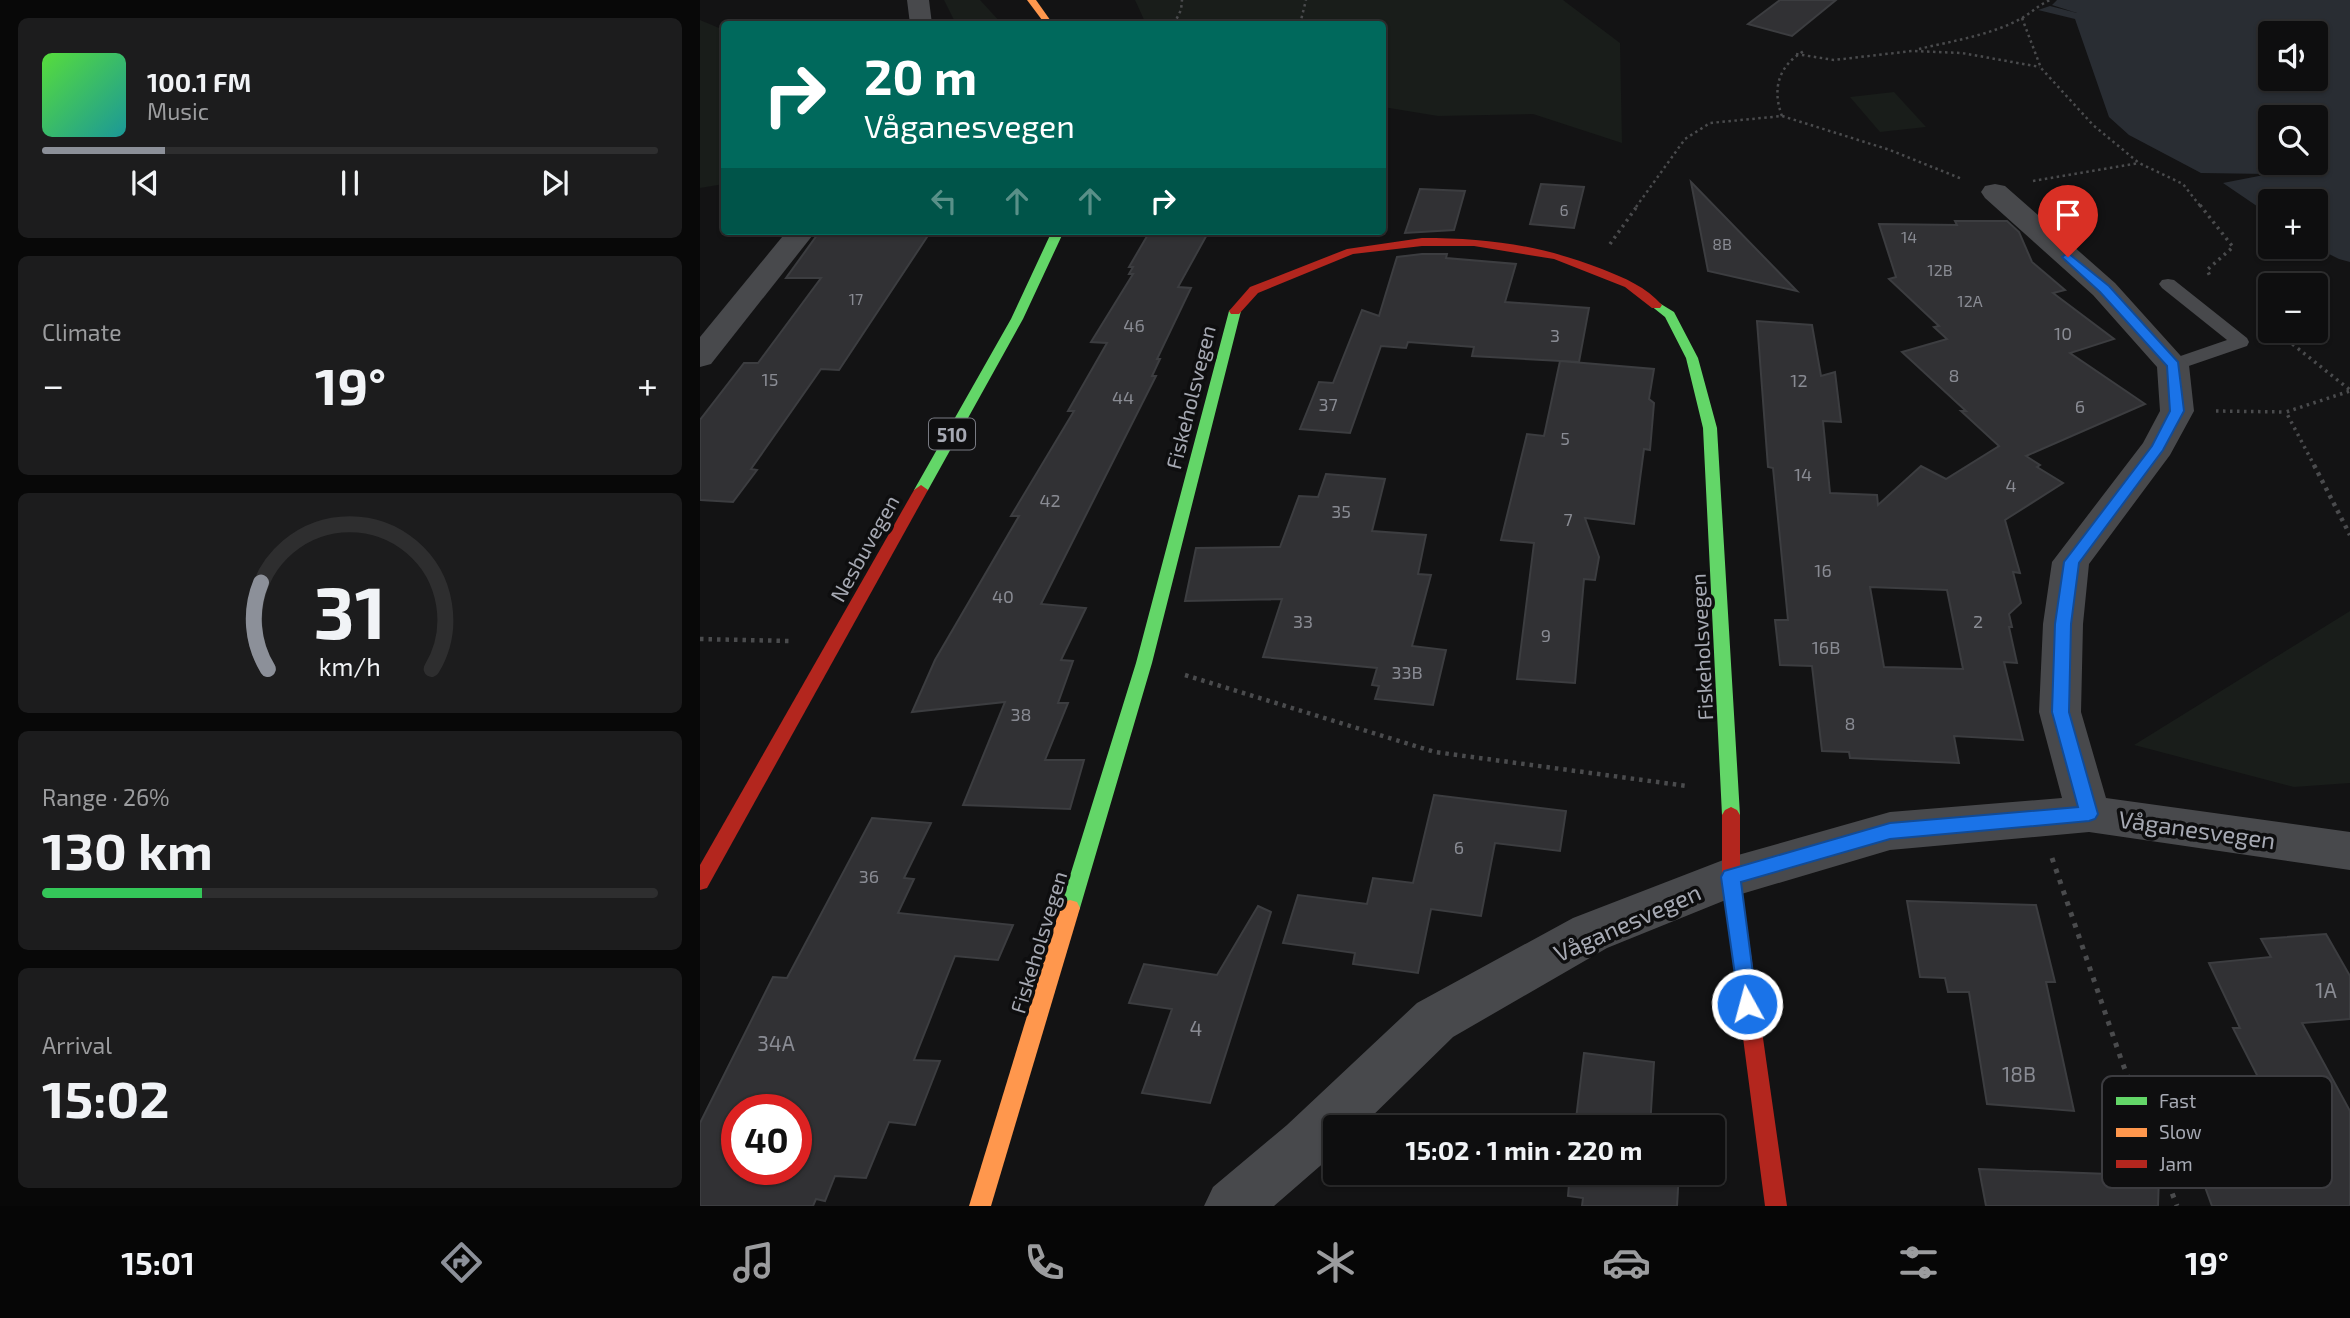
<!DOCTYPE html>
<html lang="en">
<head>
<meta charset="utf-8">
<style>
	:root { --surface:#0e0e0f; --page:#1c1c1d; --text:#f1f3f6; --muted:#9b9c9e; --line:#2e2e2f; --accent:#8c9099 }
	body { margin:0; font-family:"Exo 2",sans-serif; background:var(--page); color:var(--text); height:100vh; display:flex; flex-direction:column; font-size:26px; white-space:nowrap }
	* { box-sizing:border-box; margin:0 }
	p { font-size:23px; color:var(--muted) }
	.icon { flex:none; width:38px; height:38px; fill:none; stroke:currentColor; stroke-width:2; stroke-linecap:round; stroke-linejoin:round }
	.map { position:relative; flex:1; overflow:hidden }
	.sheet { display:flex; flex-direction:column; gap:18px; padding:18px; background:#080808; width:700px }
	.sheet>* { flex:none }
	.top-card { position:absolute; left:21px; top:21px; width:665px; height:214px; border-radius:7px; box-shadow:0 2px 5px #0004,0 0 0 2px var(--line); background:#00695c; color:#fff; overflow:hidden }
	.tools { position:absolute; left:1558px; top:21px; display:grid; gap:14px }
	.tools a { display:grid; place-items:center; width:70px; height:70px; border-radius:7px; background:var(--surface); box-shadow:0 2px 5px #0004,0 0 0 2px var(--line); font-size:35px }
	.speed { position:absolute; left:21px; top:1094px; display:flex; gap:14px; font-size:35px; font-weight:700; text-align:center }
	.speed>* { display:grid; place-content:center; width:91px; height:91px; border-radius:50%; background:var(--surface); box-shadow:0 2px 5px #0004,0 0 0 2px var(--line); line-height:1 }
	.speed .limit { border:10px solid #d22; background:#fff; color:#111 }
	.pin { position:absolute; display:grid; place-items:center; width:60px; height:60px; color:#fff; margin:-72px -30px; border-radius:50% 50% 50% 0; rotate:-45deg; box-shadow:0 0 7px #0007 }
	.pin .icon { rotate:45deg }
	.me { position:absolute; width:77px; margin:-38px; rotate:353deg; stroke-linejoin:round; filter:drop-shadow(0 0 5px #0008) }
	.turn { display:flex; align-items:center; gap:24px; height:147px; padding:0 28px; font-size:32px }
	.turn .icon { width:91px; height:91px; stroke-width:2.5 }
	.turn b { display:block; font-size:49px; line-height:60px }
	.lanes { display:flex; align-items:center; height:66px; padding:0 28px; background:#0003; justify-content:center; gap:35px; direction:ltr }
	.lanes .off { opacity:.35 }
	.big { font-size:52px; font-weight:700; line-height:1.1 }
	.sheet .tile { flex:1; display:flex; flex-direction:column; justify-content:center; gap:10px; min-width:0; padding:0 24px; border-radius:10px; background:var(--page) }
	.sheet .dial { align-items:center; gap:0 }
	.dial svg { height:182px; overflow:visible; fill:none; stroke:var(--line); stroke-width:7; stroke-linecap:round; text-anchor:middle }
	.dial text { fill:var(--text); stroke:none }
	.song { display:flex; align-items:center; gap:21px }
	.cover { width:84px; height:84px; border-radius:10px; background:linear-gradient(135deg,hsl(110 70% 55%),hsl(180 70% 35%)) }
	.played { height:7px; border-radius:4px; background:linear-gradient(90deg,var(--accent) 20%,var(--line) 20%) }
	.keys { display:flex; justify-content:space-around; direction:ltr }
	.heat { display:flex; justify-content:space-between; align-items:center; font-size:38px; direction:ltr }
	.charge { height:10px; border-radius:5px; background:linear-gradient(90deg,#34c759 26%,var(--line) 0) }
	.trip { position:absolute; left:623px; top:1115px; width:402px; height:70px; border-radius:7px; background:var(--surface); box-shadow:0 2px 5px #0004,0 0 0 2px var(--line); font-weight:700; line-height:70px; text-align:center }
	.tabs { display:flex; height:112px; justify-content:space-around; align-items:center; background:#060606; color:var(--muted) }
	.tabs .icon { width:49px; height:49px }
	.tabs .current { color:var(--accent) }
	.tabs b { font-size:32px; color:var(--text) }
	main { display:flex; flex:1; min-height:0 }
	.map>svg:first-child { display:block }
	.green { fill:#191d1a }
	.water { fill:#292d33; fill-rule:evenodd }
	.building { fill:#313134; stroke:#3c3d40; stroke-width:2; fill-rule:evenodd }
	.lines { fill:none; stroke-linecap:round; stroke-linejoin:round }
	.path-far3 { stroke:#4a4b4d; stroke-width:2.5; stroke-dasharray:2.5 3.5; stroke-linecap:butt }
	.path-far2 { stroke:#4a4b4d; stroke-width:3.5; stroke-dasharray:2.5 4.5; stroke-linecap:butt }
	.path-far1 { stroke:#4a4b4d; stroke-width:4.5; stroke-dasharray:3.5 5; stroke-linecap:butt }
	.path { stroke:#4a4b4d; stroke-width:5; stroke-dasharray:4.5 7; stroke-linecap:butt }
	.lane { fill:#48494c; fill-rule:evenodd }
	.street { fill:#48494c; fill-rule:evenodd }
	.fast { fill:#63d668; fill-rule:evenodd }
	.slow { fill:#ff974d; fill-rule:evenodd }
	.jam { fill:#b3261e; fill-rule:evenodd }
	.route { fill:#1a73e8; stroke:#114b97; stroke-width:2 }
	.labels { text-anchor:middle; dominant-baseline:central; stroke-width:7; stroke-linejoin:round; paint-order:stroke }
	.far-number-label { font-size:16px; fill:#898b93 }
	.number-label { font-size:18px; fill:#898b93 }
	.shield { fill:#0e0e0f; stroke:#787a82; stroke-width:2 }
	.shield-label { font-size:19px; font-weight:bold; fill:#a6a9b3 }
	.street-label { font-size:21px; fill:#a6a9b3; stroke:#0e0e0f }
	.near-number-label { font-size:21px; fill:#898b93 }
	.near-street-label { font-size:24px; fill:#a6a9b3; stroke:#0e0e0f }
	.key { fill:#0e0e0f; stroke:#3c3c40; stroke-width:2 }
	.key-label { font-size:19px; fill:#a6a9b3 }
</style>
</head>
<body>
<main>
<section class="sheet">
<div class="tile">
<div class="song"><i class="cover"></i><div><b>100.1 FM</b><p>Music</p></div></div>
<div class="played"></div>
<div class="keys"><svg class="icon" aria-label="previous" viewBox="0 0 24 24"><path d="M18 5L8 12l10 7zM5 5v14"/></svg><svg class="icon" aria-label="pause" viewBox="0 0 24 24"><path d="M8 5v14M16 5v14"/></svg><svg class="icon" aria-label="next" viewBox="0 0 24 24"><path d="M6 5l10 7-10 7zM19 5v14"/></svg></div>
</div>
<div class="tile"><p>Climate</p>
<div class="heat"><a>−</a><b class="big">19°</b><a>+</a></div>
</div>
<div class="tile dial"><svg viewBox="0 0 100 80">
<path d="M14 69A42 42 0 1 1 86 69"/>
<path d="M14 69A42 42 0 0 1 11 31" stroke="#8c9099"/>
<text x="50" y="56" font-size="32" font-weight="700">31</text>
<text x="50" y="72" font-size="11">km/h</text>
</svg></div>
<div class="tile"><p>Range · 26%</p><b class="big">130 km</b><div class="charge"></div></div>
<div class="tile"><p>Arrival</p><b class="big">15:02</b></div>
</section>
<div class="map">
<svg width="1650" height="1206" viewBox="0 0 1650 1206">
	<rect width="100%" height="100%" fill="#131314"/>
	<g class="green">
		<path d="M244 0H280L302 24H256Z"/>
		<path d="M435 0H863L920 43 922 143 833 114 738 116 683 107 682 24H446Z"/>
		<path d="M0 20 24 30V184L0 188Z"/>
		<path d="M1194 92 1226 127 1180 132 1150 97Z"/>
		<path d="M1650 611V783L1594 787 1434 745Z"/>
	</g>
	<path class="water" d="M1357 0H1650V262L1639 259 1615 247V201H1570V215L1523 183 1569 174 1501 173 1429 135 1409 117 1375 19 1338 10 1350 6 1377 13 1352 5ZM1570 33H1615V79H1570ZM1570 117H1615V163H1570Z"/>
	<g class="building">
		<path d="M1080 0H1136L1092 36 1048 24Z"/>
		<path d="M991 182 1097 291 1008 271Z"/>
		<path d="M841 184 884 187 874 228 830 224Z"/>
		<path d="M720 189 765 191 754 230 705 233Z"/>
		<path d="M1255 221H1307L1319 232 1332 262 1365 290 1353 293 1414 339 1370 353 1445 404 1326 456 1340 465 1337 467 1363 483 1305 520 1320 573 1313 572 1321 603 1309 614 1312 627H1309L1317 663 1304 662 1323 740 1254 736 1259 763 1150 758 1149 752 1122 751 1112 666 1080 665 1075 620H1088L1073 468 1068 467 1057 321 1112 325 1121 376 1135 372 1141 422 1123 421 1130 493 1177 495 1178 505 1221 466 1246 479 1299 446 1261 411H1266L1202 352 1247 339 1234 327 1239 326 1189 279 1196 277 1179 224 1257 225ZM1170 587 1247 590 1263 669 1184 667Z"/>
		<path d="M120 231 229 234 139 370 121 369 51 469 57 470 33 502 0 500V420L44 363H58L121 278H86Z"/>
		<path d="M450 231H509L478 287 491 288 457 359H460L452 376H456L341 604 386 608 361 660 373 661 358 703H368L345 760H384L370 809 263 805 305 702 212 712 235 660 319 516H311L374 411H368L407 343 391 342 433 274H429L433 267H429Z"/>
		<path d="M722 254H747L746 258 816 264 805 302 889 308 879 362 772 356 774 347 708 342 706 348 681 346 650 433 600 429 619 382 633 383 662 310 679 316 697 257Z"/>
		<path d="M860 361 954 369 949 399 954 403 950 450 944 449 934 524 885 518 899 557 895 580 884 579 875 683 817 679 834 543 801 540 827 434 844 436Z"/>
		<path d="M626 474 685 479 672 531 726 535 718 574 731 575 712 646 746 650 733 705 675 699 679 686 672 685 677 668 563 657 582 599 485 601 496 548 580 547 599 496 618 497Z"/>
		<path d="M734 795 866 811 860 851 795 843 781 916 731 909 718 973 653 964 655 953 583 943 598 895 667 904 673 878 713 883Z"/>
		<path d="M172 818 231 823 204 878 214 879 198 913 313 925 298 960 255 956 214 1060 240 1061 215 1125 189 1122 166 1178 135 1176 125 1201 116 1199 113 1206H0V1123L73 977 87 978ZM37 1110H96V1169H37Z"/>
		<path d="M1207 901 1336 905 1355 982H1346L1374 1111 1287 1104 1269 992H1248L1245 978 1220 977Z"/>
		<path d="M558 906 571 912 510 1103 442 1093 472 1009 429 1003 444 964 517 975Z"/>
		<path d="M1626 934 1650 976V1019L1602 1023 1650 1111V1206H1512L1500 1173 1502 1137 1586 1132 1533 1028H1540L1509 963 1571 957 1561 939Z"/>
		<path d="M884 1053 954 1062 950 1127H875Z"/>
		<path d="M1279 1169 1459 1176 1458 1206H1286Z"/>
		<path d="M870 1172H979L977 1206H882L883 1198 868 1196Z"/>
	</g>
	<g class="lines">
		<g class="path-far3">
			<path d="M1322 18 1341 68 1393 125 1439 163 1483 184 1501 207"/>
			<path d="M474 24 481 10 482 0"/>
			<path d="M600 24 606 0"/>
			<path d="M1219 49C1252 41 1292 35 1322 18 1332 12 1339 5 1350 0"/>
			<path d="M1096 54 1134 60 1212 51 1262 53 1340 67"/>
			<path d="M1082 116C1072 89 1078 66 1104 51"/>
			<path d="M1333 181 1439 163"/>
			<path d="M936 207 985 139 1010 123 1082 116 1190 150 1262 179"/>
		</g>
		<g class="path-far2">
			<path d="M1500 205 1533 247 1507 270 1511 278"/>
			<path d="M910 244 938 205"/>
			<path d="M1576 331 1650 390"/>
			<path d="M1516 411 1586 412"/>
			<path d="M1615 467 1586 412 1650 391"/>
		</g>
		<g class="path-far1">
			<path d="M1614 465 1650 535"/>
			<path d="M0 639 90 641"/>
			<path d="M485 675 735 752 987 786"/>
		</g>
		<path class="path" d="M1352 858 1421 1059 1477 1206"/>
		<path class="lane" d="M1468 279 1474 280 1547 338 1549 342 1547 346 1480 369H1466L1464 365 1466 361 1527 340 1462 288 1459 284 1462 280Z"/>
		<g class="street">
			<path d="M207 0H229L232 24H210Z"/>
			<path d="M1295 184 1305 186 1415 283 1489 365 1494 411 1470 455 1389 564 1383 624 1381 712 1406 798 1650 832V870L1389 832 1190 850 1038 895 907 948 753 1037 661 1127H635V1153L574 1206H504L513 1187 587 1125 717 1003 873 918 1031 857 1190 812 1362 798 1339 712 1343 624 1352 562 1443 443 1460 411 1457 367 1393 295 1285 198 1281 192 1285 186Z"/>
			<path d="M87 231H116L11 364 0 367V337Z"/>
		</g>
		<g class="fast">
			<path d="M352 231H364L323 319 228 490 221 495 216 493 214 490 311 319Z"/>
			<path d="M956 301 974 312 998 358 1017 428 1040 815 1037 820 1031 823 1025 820 1022 815 1003 428 986 358 965 317 950 305Z"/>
			<path d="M535 307 541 311 452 663 380 908 377 914 370 916 363 914 360 908 436 663 529 311Z"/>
		</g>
		<g class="slow">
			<path d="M327 0H336L353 24H345Z"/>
			<path d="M370 900 377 902 380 908 291 1206H269L360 908 363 902Z"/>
		</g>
		<g class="jam">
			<path d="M722 238C788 238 840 245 902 269 925 278 946 287 962 305L960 308H952L925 287 854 259 774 246H722L653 254 558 293 539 314H531L529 311 550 287 647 249Z"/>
			<path d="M221 485 228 490 7 888 0 890V865L214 490Z"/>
			<path d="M1031 807 1037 810 1040 815V877L1087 1206H1065L1022 877V815L1025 810Z"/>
		</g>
	</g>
	<path class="route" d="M1368 253 1409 286 1478 362 1484 411 1463 450 1379 563 1371 624 1369 712 1398 814 1395 819 1389 821 1190 839 1041 882 1057 1004 1054 1010 1047 1013 1040 1010 1021 877 1024 871 1190 823 1378 807 1352 712 1355 624 1364 562 1452 446 1470 411 1467 366 1400 292 1364 259 1362 257Z"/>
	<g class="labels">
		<g class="far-number-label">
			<text x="864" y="209">6</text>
			<text x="1209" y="236">14</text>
			<text x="1022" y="243">8B</text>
			<text x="1240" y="269">12B</text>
			<text x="156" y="298">17</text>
			<text x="1270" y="300">12A</text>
		</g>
		<g class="number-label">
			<text x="434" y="325">46</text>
			<text x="1363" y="333">10</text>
			<text x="855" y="335">3</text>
			<text x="1254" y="375">8</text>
			<text x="70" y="379">15</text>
			<text x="1099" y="380">12</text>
			<text x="423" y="397">44</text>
			<text x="628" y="404">37</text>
			<text x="1380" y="406">6</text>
			<text x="865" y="438">5</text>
			<text x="1103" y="474">14</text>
			<text x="1311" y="485">4</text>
			<text x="350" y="500">42</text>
			<text x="641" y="511">35</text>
			<text x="868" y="519">7</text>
			<text x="1123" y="570">16</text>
			<text x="303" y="596">40</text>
			<text x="603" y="621">33</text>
			<text x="1278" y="621">2</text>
			<text x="846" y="635">9</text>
			<text x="1126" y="647">16B</text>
			<text x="707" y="672">33B</text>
			<text x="321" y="714">38</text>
			<text x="1150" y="723">8</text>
			<text x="759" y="847">6</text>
			<text x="169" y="876">36</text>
		</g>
		<rect class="shield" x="229" y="418.5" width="46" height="31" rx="5"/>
		<g class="shield-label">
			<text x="252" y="434">510</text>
		</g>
		<g class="street-label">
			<text transform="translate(490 397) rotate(-76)">Fiskeholsvegen</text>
			<text transform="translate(164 548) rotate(-61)">Nesbuvegen</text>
			<text transform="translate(1001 647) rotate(-93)">Fiskeholsvegen</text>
			<text transform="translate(338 942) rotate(-73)">Fiskeholsvegen</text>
		</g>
		<g class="near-number-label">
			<text x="1626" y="989">1A</text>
			<text x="496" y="1027">4</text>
			<text x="76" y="1042">34A</text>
			<text x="1319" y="1073">18B</text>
		</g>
		<g class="near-street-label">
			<text transform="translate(1497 829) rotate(8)">Våganesvegen</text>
			<text transform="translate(927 922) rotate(-24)">Våganesvegen</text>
		</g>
	</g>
	<rect x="1402" y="1076" width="230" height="112" rx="10" class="key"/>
	<rect x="1416" y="1097" width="31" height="8" fill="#63d668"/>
	<rect x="1416" y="1128" width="31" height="9" fill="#ff974d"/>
	<rect x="1416" y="1160" width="31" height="8" fill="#b3261e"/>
	<g class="key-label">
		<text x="1459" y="1108">Fast</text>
		<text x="1459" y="1139">Slow</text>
		<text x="1459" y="1171">Jam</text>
	</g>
</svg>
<div class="tools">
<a><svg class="icon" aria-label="sound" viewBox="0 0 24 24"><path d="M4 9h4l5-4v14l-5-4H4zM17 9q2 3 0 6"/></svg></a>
<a><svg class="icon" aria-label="search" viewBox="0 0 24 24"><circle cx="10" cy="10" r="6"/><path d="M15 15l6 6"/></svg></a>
<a>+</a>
<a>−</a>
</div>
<div class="speed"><div class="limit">40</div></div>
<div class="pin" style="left:1368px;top:257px;background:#d93025"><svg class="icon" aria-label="arrive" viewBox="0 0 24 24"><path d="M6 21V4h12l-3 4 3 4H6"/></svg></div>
<svg class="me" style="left:1047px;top:1004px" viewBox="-20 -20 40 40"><circle r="17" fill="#1a73e8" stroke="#fff" stroke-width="3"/><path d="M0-11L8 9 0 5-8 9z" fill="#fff"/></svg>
<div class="trip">15:02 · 1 min · 220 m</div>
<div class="top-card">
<div class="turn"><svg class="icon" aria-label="right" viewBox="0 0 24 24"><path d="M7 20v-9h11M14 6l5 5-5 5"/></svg><div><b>20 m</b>Våganesvegen</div></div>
<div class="lanes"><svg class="icon off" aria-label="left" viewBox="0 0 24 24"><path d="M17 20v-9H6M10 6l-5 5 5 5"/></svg><svg class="icon off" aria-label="ahead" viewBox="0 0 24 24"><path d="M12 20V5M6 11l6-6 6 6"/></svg><svg class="icon off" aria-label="ahead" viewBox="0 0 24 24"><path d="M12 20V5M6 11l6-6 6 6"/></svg><svg class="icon" aria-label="right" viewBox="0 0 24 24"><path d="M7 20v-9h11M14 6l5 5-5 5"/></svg></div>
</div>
</div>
</main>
<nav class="tabs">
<b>15:01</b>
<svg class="icon current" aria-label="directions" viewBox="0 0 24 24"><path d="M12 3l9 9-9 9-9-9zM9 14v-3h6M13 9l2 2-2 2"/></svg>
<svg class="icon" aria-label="music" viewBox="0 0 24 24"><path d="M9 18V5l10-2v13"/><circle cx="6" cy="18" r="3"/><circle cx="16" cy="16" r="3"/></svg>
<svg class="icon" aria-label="phone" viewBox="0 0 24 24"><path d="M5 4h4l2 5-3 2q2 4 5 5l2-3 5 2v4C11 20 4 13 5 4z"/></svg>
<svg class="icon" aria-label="climate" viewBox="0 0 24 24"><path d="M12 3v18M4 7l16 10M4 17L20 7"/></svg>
<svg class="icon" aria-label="car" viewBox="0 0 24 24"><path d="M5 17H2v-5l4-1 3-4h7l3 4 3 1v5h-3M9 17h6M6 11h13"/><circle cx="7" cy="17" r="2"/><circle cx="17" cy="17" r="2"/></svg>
<svg class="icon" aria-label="filters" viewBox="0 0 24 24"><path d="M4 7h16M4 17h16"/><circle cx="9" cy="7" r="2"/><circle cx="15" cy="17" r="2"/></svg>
<b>19°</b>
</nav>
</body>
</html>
